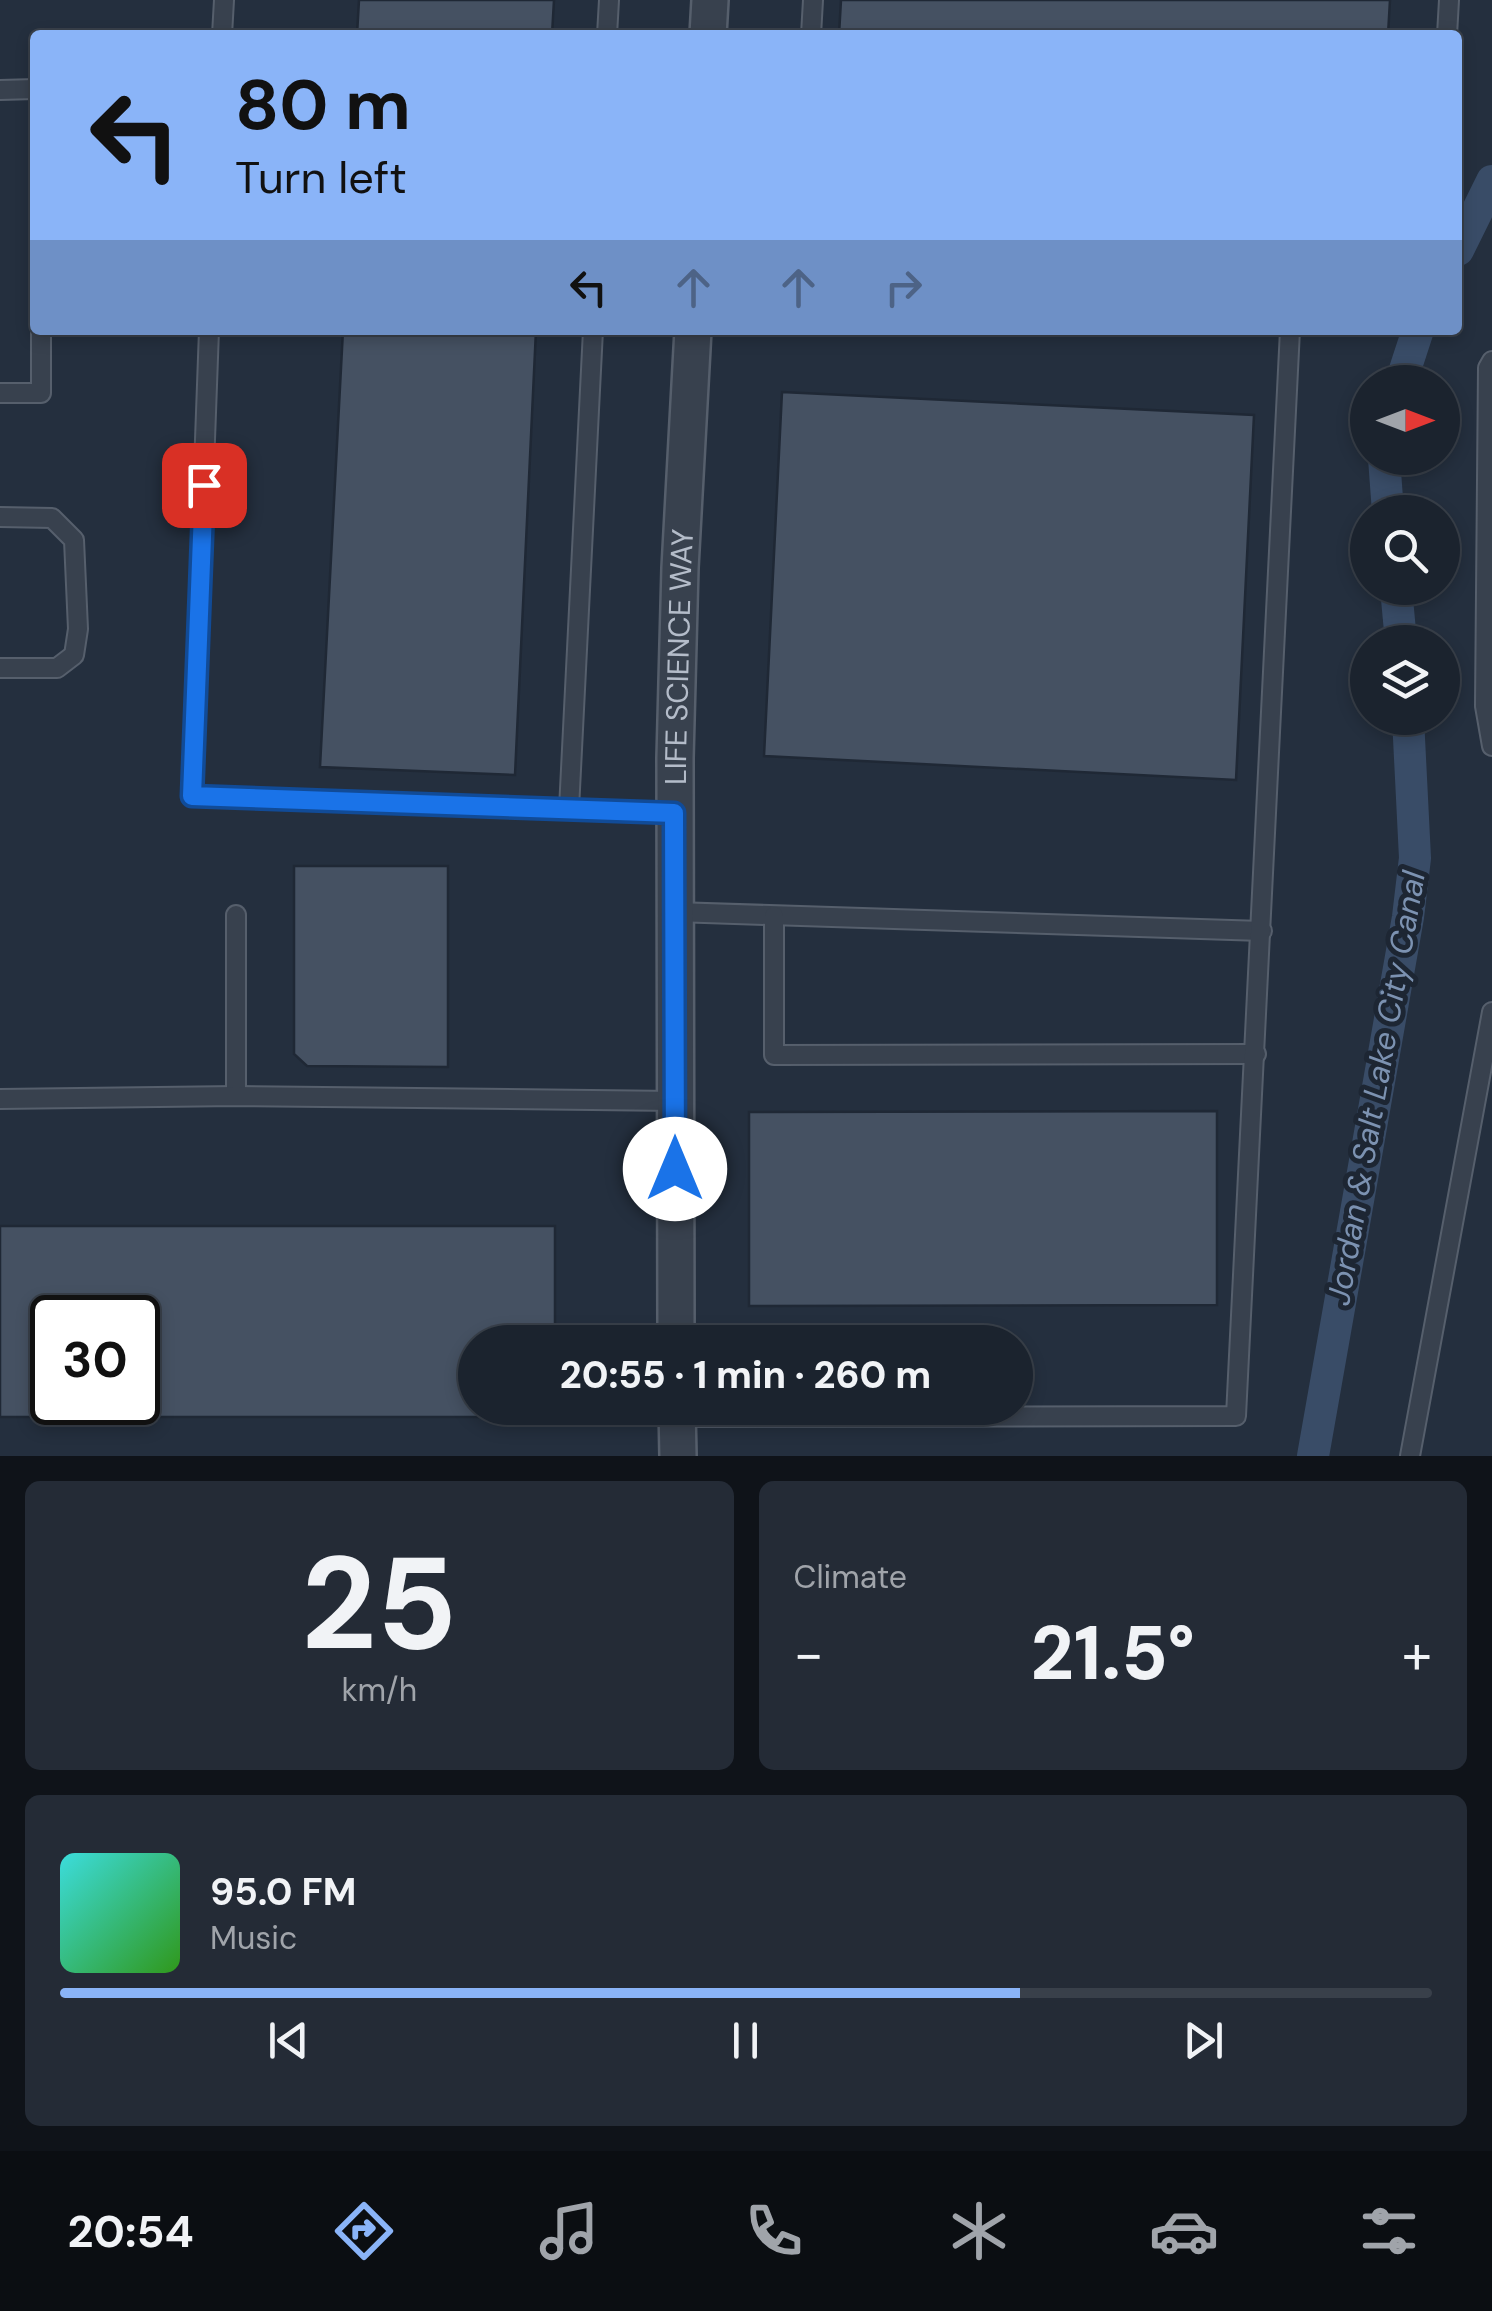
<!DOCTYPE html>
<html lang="en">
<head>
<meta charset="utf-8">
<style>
	:root { --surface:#1b232e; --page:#242b36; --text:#f1f3f6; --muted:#a0a4aa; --line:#39404a; --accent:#8ab4f8 }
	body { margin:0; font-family:"DM Sans",sans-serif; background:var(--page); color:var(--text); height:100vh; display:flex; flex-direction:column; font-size:38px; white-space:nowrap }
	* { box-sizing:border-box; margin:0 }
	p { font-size:32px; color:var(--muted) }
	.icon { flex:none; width:55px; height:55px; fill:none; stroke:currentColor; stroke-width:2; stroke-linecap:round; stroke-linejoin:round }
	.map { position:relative; height:1456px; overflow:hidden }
	.panel { display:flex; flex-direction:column; gap:25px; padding:25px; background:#0f1319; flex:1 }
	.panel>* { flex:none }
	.guide { position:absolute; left:30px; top:30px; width:1432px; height:305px; border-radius:10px; box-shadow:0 5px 15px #0003,0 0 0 2px var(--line); background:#8ab4f8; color:#111; overflow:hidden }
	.needle { width:65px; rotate:90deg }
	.fabs { position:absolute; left:1350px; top:365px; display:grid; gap:20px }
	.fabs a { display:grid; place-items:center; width:110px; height:110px; border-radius:50%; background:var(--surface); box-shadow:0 5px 15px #0003,0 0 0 2px var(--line); font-size:50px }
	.speed { position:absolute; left:30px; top:1295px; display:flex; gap:20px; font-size:50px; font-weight:700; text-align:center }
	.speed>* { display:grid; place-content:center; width:130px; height:130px; border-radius:50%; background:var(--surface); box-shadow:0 5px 15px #0003,0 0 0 2px var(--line); line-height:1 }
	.speed .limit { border:5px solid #111; border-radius:15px; background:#fff; color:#111 }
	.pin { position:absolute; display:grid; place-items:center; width:85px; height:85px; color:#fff; margin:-42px; border-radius:20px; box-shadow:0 5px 15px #0006 }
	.me { position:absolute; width:110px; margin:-55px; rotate:0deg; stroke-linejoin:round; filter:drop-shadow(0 0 8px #0008) }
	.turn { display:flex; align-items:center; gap:35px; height:210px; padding:0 40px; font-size:45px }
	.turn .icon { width:130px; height:130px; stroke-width:2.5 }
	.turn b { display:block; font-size:70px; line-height:85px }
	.lanes { display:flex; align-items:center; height:95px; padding:0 40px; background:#0003; justify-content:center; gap:50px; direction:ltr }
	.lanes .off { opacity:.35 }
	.big { font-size:75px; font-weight:800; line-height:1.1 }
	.panel .widget { flex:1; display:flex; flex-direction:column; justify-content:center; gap:15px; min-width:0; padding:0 35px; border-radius:15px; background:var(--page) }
	.panel .dial { align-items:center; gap:0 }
	.dial b { font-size:130px; line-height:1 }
	.song { display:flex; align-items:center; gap:30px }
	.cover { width:120px; height:120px; border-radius:15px; background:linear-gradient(135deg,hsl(180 70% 55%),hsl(110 70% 35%)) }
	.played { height:10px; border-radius:5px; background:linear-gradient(90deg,var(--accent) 70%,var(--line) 70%) }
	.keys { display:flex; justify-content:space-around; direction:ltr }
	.heat { display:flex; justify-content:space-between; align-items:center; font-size:55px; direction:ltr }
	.panel .tiles { flex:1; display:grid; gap:25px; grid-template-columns:1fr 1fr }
	.widget:last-child { grid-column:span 2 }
	.trip { position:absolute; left:458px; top:1325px; width:575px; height:100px; border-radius:50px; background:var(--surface); box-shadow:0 5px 15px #0003,0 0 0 2px var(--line); font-weight:800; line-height:100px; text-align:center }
	.tab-bar { display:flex; height:160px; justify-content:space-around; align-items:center; background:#0b0e12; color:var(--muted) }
	.tab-bar .icon { width:70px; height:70px }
	.tab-bar .selected { color:var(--accent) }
	.tab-bar b { font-size:45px; color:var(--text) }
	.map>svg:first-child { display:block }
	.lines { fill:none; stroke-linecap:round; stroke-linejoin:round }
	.canal { stroke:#394c67; stroke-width:32 }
	.building { fill:#455162; stroke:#1f2835; stroke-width:2.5; fill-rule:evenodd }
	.lane-casing { stroke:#565f6c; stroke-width:22 }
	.street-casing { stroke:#565f6c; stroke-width:40 }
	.lane { stroke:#38414e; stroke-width:18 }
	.street { stroke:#38414e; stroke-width:35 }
	.route-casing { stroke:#114b97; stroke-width:25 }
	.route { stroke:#1a73e8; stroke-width:18 }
	.labels { text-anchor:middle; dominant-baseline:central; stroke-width:10; stroke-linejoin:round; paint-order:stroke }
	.street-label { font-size:30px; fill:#b4bcc9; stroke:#1d2633 }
	.water-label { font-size:32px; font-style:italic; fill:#7c92b1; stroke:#1d2633 }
</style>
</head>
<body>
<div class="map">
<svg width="1492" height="1456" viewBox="0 0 1492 1456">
	<rect width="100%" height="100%" fill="#242f3e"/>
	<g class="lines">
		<g class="canal">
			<path d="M1458 250 1492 181"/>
			<path d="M1401 382 1418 330"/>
			<path d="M1384 458 1388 512"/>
			<path d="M1396 588 1401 642"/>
			<path d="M1313 1456 1408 917 1415 858 1408 718"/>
		</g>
	</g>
	<g class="building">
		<path d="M359 0H554L552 35H357Z"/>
		<path d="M841 0H1390L1388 35H839Z"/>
		<path d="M343 330H536L515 775 320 767Z"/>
		<path d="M782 392 1254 415 1236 780 764 756Z"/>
		<path d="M294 866H448V1067L307 1066 294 1054Z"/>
		<path d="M1217 1111V1305L749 1306V1112Z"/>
		<path d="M0 1226H555V1342H475V1408H555V1417H0ZM52 1318H138V1402H52Z"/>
	</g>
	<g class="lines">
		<g class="lane-casing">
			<g id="lane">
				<path d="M222 35 224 0"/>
				<path d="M607 35 609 0"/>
				<path d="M811 35 813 0"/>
				<path d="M1447 35 1449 0"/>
				<path d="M0 90 35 89"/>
				<path d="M209 330 192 796 569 809 593 330"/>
				<path d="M1492 361 1488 368 1485 706 1492 746"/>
				<path d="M0 393H41V330"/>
				<path d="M0 517 52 518 74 540 78 629 74 655 57 668H0"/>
				<path d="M569 809 675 813"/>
				<path d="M675 912 1262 931"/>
				<path d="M236 915V1096"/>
				<path d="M774 916V1055L1256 1054"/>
				<path d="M0 1099 236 1096 675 1101"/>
				<path d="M678 1417 1236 1416 1290 330"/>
				<path d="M1410 1456 1492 1012"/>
			</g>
		</g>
		<g class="street-casing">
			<g id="street">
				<path d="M708 35 710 0"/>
				<path id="s1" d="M676 1342 675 758 680 568 693 330"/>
				<path d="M677 1408 678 1456"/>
			</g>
		</g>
		<use href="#lane" class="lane"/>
		<use href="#street" class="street"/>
	</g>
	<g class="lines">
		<g class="route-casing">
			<path id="route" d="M204 485 192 796 674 813 675 1169"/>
		</g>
		<use href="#route" class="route"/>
	</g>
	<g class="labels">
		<g class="street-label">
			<text stroke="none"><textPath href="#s1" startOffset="685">LIFE SCIENCE WAY</textPath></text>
		</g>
		<g class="water-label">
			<text transform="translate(1376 1088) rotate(-80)">Jordan &amp; Salt Lake City Canal</text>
		</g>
	</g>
</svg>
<div class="fabs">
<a><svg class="needle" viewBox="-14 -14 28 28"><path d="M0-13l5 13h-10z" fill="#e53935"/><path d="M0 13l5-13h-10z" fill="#a0a4aa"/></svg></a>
<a><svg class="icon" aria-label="search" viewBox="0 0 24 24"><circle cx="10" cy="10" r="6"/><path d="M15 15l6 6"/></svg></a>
<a><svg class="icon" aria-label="layers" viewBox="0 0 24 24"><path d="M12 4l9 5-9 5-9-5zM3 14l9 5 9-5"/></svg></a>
</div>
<div class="speed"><div class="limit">30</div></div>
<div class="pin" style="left:204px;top:485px;background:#d93025"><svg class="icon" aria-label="arrive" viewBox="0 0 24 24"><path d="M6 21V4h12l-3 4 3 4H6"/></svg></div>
<svg class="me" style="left:675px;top:1169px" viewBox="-20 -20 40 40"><circle r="19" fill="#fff"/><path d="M0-13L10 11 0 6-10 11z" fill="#1a73e8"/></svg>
<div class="trip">20:55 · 1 min · 260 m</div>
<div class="guide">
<div class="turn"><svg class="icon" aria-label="left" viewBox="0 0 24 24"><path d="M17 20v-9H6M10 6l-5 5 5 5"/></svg><div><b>80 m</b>Turn left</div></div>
<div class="lanes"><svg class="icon" aria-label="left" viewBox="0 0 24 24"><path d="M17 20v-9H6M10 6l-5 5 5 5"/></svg><svg class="icon off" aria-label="ahead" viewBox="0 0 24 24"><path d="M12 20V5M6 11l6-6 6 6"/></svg><svg class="icon off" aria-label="ahead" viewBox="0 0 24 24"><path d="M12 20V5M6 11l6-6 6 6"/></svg><svg class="icon off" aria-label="right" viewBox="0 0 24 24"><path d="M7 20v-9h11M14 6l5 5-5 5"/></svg></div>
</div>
</div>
<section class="panel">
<div class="tiles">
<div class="widget dial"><b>25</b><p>km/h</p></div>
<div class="widget"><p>Climate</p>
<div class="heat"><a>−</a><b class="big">21.5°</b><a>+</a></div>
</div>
<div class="widget">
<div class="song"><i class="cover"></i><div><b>95.0 FM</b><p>Music</p></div></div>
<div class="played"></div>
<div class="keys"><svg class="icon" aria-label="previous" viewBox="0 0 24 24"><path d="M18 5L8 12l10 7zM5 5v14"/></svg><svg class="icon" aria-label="pause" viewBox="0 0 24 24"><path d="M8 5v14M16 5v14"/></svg><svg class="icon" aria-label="next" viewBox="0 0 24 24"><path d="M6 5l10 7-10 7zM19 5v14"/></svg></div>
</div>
</div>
</section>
<nav class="tab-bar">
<b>20:54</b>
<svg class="icon selected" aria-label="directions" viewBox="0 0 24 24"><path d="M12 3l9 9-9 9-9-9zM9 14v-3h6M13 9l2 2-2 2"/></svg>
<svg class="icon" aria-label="music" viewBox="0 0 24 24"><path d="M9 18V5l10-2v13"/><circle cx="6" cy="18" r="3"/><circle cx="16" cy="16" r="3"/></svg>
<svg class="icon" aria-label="phone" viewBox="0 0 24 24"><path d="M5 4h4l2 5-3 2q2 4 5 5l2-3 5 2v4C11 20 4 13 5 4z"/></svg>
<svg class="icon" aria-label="climate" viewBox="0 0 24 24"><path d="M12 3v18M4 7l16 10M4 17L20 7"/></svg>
<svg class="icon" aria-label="car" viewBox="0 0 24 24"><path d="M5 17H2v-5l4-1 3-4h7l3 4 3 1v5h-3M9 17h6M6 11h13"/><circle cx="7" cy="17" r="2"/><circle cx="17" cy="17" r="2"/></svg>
<svg class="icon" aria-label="filters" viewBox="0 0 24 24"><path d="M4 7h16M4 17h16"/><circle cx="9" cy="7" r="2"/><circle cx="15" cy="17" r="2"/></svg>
</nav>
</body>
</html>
